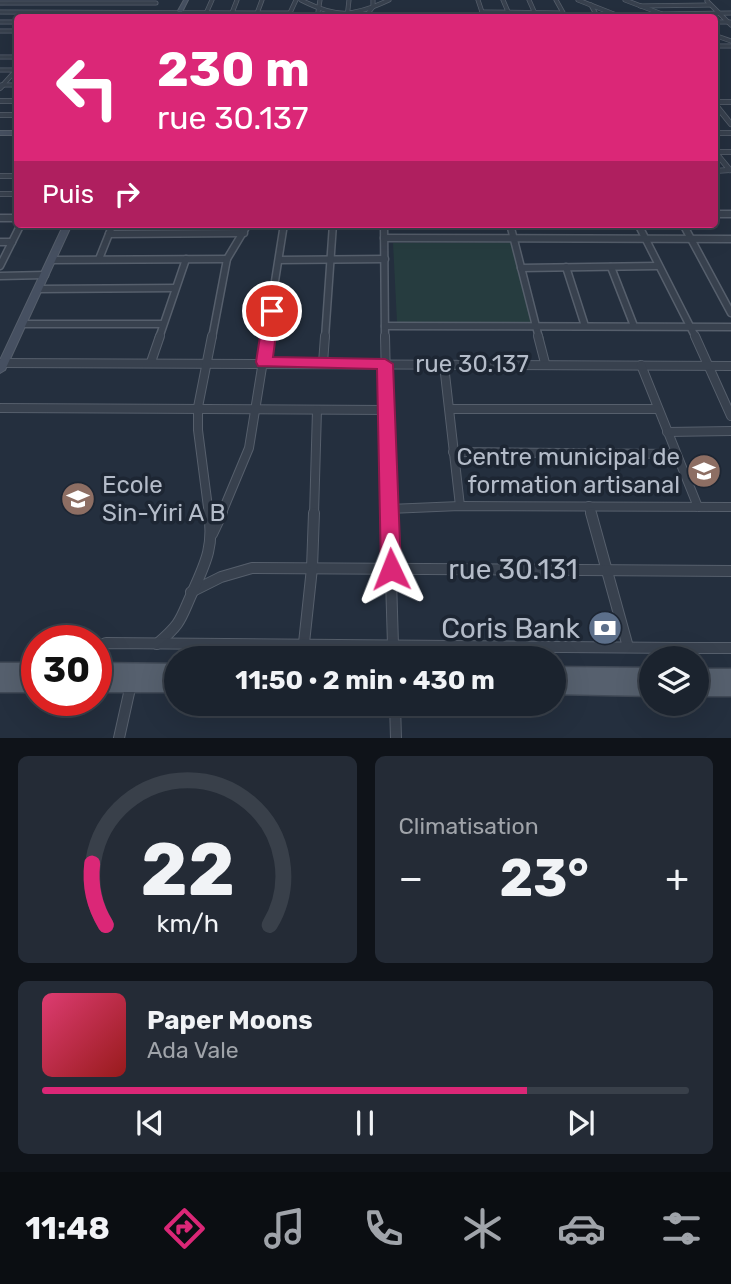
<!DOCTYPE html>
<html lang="fr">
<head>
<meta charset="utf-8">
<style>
	:root { --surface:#1b232e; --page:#242b36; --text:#f1f3f6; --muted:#a0a4aa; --line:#39404a; --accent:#db2777 }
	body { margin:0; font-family:Rubik,sans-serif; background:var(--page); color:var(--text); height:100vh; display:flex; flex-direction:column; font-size:26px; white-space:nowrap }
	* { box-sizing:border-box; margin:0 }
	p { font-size:23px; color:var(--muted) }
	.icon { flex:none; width:38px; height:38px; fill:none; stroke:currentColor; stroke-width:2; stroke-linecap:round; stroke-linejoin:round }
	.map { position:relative; height:738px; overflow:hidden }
	.sheet { display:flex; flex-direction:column; gap:18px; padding:18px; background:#0f1319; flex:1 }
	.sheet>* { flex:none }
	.top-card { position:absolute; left:14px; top:14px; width:704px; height:214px; border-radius:7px; box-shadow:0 7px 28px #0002,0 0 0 2px var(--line); background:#db2777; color:#fff; overflow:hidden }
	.fabs { position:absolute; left:639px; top:646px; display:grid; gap:14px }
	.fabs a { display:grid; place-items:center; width:70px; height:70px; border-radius:50%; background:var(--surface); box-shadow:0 7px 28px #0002,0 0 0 2px var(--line); font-size:35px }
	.speed { position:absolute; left:21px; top:625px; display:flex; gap:14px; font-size:35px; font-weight:700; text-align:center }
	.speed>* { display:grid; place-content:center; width:91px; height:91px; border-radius:50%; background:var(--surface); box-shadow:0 7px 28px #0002,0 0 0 2px var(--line); line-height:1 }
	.speed .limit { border:10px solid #d22; background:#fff; color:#111 }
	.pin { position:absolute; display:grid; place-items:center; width:60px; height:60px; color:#fff; margin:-30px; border:4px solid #fff; border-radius:50%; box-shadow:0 2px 7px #0007 }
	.me { position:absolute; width:77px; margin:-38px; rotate:358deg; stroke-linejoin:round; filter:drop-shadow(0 0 5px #0008) }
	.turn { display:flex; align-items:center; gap:24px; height:147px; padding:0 28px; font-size:32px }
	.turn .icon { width:91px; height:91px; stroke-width:2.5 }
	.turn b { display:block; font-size:49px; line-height:60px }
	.then { display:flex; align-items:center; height:66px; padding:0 28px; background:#0003; gap:14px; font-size:26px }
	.big { font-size:52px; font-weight:700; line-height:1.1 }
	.sheet .card { flex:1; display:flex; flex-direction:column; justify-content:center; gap:10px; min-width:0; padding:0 24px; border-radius:10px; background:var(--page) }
	.sheet .dial { align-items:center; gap:0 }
	.dial svg { height:182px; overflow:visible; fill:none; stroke:var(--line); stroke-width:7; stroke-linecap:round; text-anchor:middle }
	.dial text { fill:var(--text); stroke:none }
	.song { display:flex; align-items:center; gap:21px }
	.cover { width:84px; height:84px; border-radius:10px; background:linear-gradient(135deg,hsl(340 70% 55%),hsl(0 70% 35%)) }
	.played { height:7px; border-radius:4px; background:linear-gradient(90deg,var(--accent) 75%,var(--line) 75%) }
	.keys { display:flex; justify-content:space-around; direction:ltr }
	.heat { display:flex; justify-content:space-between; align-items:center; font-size:38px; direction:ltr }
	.sheet .tiles { flex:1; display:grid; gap:18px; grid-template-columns:1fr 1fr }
	.card:last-child { grid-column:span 2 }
	.trip { position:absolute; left:164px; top:646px; width:402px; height:70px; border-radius:35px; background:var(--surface); box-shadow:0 7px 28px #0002,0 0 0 2px var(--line); font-weight:700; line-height:70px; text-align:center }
	.tabs { display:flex; height:112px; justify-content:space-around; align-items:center; background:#0b0e12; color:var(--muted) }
	.tabs .icon { width:49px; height:49px }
	.tabs .current { color:var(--accent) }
	.tabs b { font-size:32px; color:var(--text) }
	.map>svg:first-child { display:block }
	.green { fill:#263c3f }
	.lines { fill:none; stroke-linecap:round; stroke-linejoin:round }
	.street-far4-casing { stroke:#565f6c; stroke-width:5 }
	.street-far3-casing { stroke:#565f6c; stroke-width:6 }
	.street-far2-casing { stroke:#565f6c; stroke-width:9 }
	.street-far1-casing { stroke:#565f6c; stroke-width:10 }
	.street-casing { stroke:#565f6c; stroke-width:12 }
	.secondary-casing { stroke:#565f6c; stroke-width:2 }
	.primary-casing { stroke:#414a57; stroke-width:3 }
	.street-far4 { stroke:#38414e; stroke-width:3.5 }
	.street-far3 { stroke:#38414e; stroke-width:4.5 }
	.street-far2 { stroke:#38414e; stroke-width:6 }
	.street-far1 { stroke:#38414e; stroke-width:8 }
	.street { stroke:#38414e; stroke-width:10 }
	.secondary { fill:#465061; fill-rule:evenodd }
	.primary { fill:#56606e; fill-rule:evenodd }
	.route { fill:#db2777; stroke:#8e194d; stroke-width:2 }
	.labels { text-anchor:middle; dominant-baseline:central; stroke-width:7; stroke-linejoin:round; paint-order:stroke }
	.street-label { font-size:24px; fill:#b4bcc9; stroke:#1d2633 }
	.poi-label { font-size:24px; fill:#b4bcc9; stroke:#1d2633; text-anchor:end }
	.near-street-label { font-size:28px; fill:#b4bcc9; stroke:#1d2633 }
	.near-poi-label { font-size:28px; fill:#b4bcc9; stroke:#1d2633; text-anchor:end }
</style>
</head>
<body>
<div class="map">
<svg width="731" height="738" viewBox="0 0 731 738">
	<rect width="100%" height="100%" fill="#242f3e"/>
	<path class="green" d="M511 242 532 322H397L393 243Z"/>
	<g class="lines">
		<g class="street-far4-casing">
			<g id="street-far4">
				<path d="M301 0C336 18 353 17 389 0"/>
				<path d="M478 0 484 18"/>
				<path d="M503 0 509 14"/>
				<path d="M529 0 537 18"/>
				<path d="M556 0 566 18"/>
				<path d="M578 0 624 18"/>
				<path d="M625 0 662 14"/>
				<path d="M707 1 731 25"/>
				<path d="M0 3H156"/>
				<path d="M591 5 598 18"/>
				<path d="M640 6 710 5"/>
				<path d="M0 12 289 13"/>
				<path d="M482 12 563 13"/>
				<path d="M289 15 296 0"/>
				<path d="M256 16 262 0"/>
				<path d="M204 18 212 0"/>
				<path d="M230 18 237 0"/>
				<path d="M317 18 320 0"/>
				<path d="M347 18 349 0"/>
				<path d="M364 18 373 7V0"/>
				<path d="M633 18 657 17"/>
				<path d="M658 18 657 15 662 14 731 13"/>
				<path d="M0 22H18"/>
				<path d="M714 22H730"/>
				<path d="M0 31H18"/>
				<path d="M714 35 731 41"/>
				<path d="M714 46H731"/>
				<path d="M0 57H18"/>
				<path d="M0 70H17"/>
				<path d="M1 85H18"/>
				<path d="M0 88 18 68"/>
			</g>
		</g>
		<g class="street-far3-casing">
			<g id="street-far3">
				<path d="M0 88 2 86"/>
				<path d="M0 101H18"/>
				<path d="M714 102H731"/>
				<path d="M714 103 731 124"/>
				<path d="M0 115H18"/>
				<path d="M714 133H731"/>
				<path d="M715 152 730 170"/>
				<path d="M715 152H731"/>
				<path d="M714 171 730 170"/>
				<path d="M0 176H18"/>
				<path d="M0 194H18"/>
			</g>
		</g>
		<g class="street-far2-casing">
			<g id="street-far2">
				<path d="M714 214H731"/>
				<path d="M0 218H18"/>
				<path d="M384 224 385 338"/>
				<path d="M510 224 539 338"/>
				<path d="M638 224 696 338"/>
				<path d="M683 224 731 313"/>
				<path d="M109 234 244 233"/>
				<path d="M384 238 731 239"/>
				<path d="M0 242H12"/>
				<path d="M99 259 113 224"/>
				<path d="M52 260 227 259"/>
				<path d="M279 260 385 259"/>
				<path d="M0 266 21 224"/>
				<path d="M566 267 585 326"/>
				<path d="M611 267 634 326"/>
				<path d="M521 268 657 266"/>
				<path d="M0 276 45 275"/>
				<path d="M39 289 175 288"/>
				<path d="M22 324H163"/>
				<path d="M385 326 731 327"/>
				<path d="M159 338 186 259"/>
				<path d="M212 338 227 259 248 224"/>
				<path d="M266 338 284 224"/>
				<path d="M325 338 333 224"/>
			</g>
		</g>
		<g class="street-far1-casing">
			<g id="street-far1">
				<path d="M385 336 389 515"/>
				<path d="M538 336 545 363"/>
				<path d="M695 336 731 416"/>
				<path d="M151 362 160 336"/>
				<path d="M0 363 731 366"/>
				<path d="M323 363 325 336"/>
				<path d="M444 365 460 506"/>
				<path d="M641 365 698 507"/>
				<path d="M0 408 387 410"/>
				<path d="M450 409H657"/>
				<path d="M667 432 731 431"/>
				<path d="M453 452 676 454"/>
				<path d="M589 506 591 515"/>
				<path d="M389 509 460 506 731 507"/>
				<path d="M209 515 198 430V407L212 336"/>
				<path d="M221 515 249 448 267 336"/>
				<path d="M314 515 317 410"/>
			</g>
		</g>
		<g class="street-casing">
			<g id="street">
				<path d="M389 513 393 645"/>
				<path d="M591 513 628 647"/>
				<path d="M212 534 222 513"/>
				<path d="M191 592 221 577 252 568 731 571"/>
				<path d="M304 643 312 568 314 513"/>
				<path d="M157 644C183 622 180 619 193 591 206 562 214 546 209 513"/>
				<path d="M96 647 106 643 676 648 689 658"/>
				<path d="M677 648H731"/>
				<path d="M395 704 396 738"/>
				<path d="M119 738 131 684"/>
			</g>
		</g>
		<g class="secondary-casing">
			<g id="secondary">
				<path d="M184 0H188L179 18H174Z"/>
				<rect x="0" y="131" width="18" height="4"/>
				<path d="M64 224H72L5 370 0 373V360Z"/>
			</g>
		</g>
		<g class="primary-casing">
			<g id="primary">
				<rect x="0" y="663" width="37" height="29"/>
				<path d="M96 663 177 664V692H96Z"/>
				<path d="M555 667 651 668V696L555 694Z"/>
				<rect x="696" y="669" width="35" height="27"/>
			</g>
		</g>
		<use href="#street-far4" class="street-far4"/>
		<use href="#street-far3" class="street-far3"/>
		<use href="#street-far2" class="street-far2"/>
		<use href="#street-far1" class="street-far1"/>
		<use href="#street" class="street"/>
		<use href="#secondary" class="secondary"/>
		<use href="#primary" class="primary"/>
	</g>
	<path class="route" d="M272 306 279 311 273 357 385 359 393 364 401 569 398 575 391 578 384 575 381 569 377 369 258 366 256 362 264 311Z"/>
	<defs>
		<g id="school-disc" transform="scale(1.75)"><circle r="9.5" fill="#8d6e63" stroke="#1d2633"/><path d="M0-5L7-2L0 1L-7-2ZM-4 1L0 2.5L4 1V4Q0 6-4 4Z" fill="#fff"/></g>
		<g id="bank-disc" transform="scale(1.75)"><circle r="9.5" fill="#5c6f8a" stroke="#1d2633"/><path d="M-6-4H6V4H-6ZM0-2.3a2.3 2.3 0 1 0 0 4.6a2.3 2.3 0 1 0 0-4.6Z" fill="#fff"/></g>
	</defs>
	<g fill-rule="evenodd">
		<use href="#school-disc" x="704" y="471"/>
		<use href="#school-disc" x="78" y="499"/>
		<use href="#bank-disc" x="605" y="628"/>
	</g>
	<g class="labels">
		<g class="street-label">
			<text x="472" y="364">rue 30.137</text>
		</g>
		<g class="poi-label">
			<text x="680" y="457">Centre municipal de<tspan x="680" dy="28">formation artisanal</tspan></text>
			<text x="102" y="485" text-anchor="start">Ecole<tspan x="102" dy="28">Sin-Yiri A B</tspan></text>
		</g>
		<g class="near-street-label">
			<text x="513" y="569">rue 30.131</text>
		</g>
		<g class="near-poi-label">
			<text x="580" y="628">Coris Bank</text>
		</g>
	</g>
</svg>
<div class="fabs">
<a><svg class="icon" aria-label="layers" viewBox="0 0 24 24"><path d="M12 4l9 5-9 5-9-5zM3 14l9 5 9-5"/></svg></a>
</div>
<div class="speed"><div class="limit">30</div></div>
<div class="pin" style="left:272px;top:311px;background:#d93025"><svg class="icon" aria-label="arrive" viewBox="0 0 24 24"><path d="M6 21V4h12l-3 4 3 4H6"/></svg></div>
<svg class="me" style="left:391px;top:569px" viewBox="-20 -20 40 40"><path d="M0-17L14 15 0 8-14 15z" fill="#db2777" stroke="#fff" stroke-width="4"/></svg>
<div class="trip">11:50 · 2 min · 430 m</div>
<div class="top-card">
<div class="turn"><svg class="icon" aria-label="left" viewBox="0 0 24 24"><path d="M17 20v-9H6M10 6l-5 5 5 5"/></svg><div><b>230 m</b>rue 30.137</div></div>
<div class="then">Puis<svg class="icon" aria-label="right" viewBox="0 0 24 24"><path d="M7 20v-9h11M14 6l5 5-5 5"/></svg></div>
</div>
</div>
<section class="sheet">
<div class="tiles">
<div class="card dial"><svg viewBox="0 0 100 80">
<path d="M14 69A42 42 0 1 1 86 69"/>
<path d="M14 69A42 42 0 0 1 8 42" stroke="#db2777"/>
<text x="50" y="56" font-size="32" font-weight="700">22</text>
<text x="50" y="72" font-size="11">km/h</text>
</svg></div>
<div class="card"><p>Climatisation</p>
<div class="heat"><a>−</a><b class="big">23°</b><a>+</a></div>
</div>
<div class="card">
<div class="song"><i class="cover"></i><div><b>Paper Moons</b><p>Ada Vale</p></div></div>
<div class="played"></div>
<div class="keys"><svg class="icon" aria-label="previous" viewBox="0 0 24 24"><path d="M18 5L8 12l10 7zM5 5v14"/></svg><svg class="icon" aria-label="pause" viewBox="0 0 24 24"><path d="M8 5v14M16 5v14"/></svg><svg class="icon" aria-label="next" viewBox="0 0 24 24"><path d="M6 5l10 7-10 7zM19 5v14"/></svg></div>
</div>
</div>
</section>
<nav class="tabs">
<b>11:48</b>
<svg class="icon current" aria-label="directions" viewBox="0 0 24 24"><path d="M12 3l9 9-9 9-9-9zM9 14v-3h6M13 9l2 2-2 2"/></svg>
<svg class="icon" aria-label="music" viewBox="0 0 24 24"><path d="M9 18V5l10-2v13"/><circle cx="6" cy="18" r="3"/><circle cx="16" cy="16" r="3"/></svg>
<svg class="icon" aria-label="phone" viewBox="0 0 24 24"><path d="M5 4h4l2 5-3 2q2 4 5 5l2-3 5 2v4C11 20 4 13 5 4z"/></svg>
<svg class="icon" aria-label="climate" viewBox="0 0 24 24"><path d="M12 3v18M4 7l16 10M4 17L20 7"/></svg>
<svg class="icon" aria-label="car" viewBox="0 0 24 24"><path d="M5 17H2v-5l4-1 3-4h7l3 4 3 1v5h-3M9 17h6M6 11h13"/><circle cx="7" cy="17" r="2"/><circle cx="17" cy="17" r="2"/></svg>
<svg class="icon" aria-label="filters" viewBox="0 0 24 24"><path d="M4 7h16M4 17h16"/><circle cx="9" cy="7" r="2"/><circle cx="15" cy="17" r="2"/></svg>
</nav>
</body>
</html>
